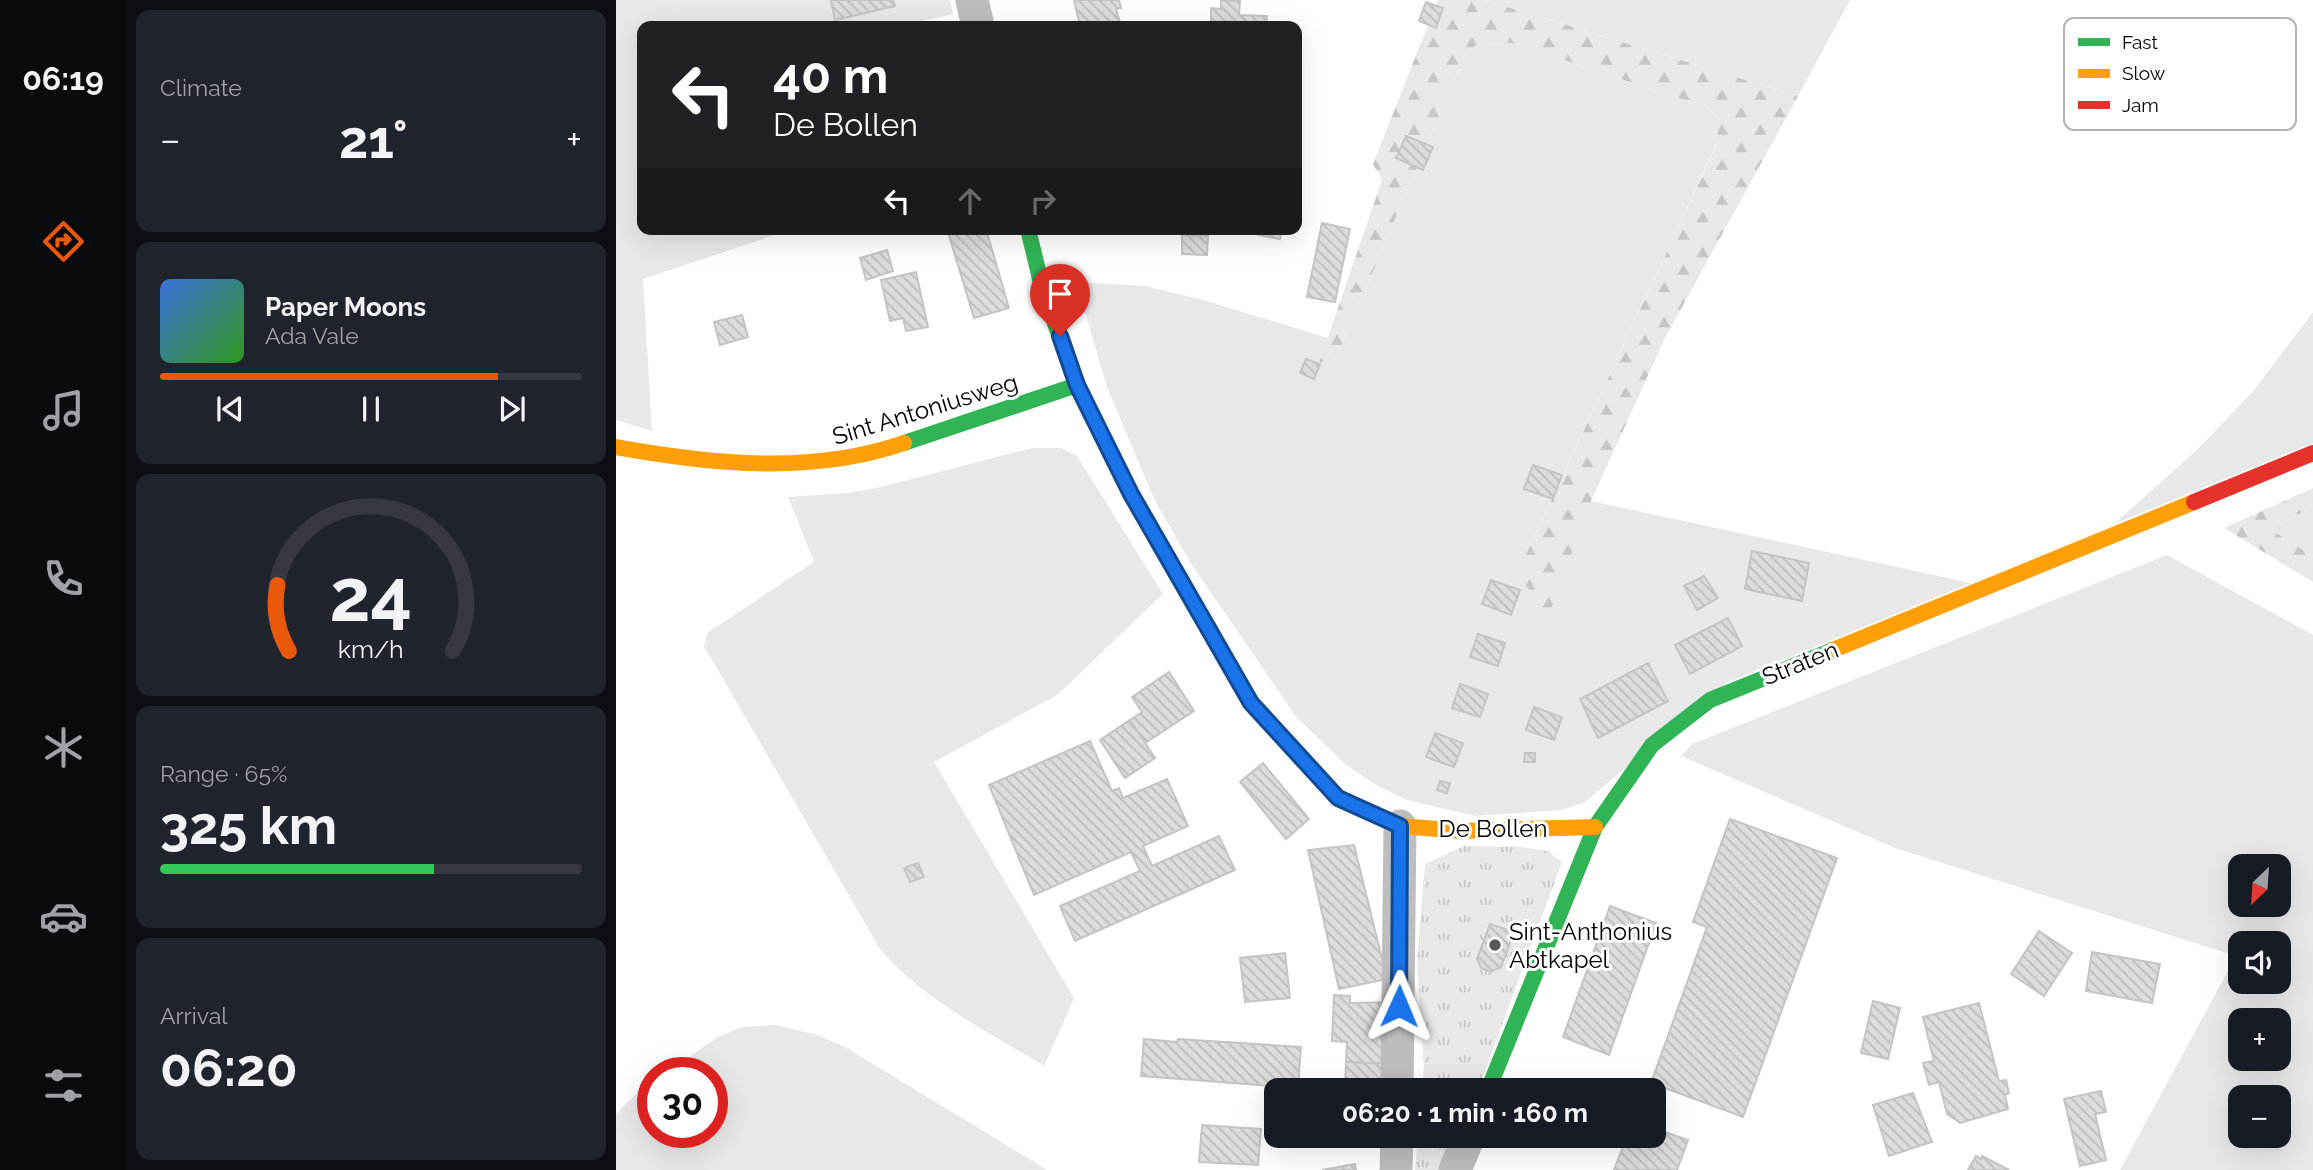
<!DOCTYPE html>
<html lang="en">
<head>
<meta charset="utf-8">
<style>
	:root { --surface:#171b24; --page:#20242c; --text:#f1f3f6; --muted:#9ea1a6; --line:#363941; --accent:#ea580c }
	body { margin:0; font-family:Raleway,sans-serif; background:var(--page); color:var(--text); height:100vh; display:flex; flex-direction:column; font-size:26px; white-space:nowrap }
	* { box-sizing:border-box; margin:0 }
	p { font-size:23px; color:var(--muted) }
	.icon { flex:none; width:38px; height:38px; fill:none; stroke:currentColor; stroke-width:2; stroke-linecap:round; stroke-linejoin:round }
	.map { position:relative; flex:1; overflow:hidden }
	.details { display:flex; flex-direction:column; gap:10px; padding:10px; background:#0d0f14; width:490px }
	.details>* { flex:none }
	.banner { position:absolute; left:21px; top:21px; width:665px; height:214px; border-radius:14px; box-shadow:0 7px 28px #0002; background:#202124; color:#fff; overflow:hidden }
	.needle { width:46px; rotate:205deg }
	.buttons { position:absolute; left:1612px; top:854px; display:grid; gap:14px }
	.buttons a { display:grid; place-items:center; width:63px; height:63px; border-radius:14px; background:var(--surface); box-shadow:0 7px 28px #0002; font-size:35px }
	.speed { position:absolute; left:21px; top:1057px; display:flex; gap:14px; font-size:35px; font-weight:700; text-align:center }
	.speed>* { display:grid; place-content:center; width:91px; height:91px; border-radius:50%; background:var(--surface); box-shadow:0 7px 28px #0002; line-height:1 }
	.speed .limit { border:10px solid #d22; background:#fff; color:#111 }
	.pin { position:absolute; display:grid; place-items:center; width:60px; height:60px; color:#fff; margin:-72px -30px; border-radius:50% 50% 50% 0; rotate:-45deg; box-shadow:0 0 7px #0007 }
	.pin .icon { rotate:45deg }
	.me { position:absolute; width:77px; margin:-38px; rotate:1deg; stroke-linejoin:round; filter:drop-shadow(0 0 5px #0008) }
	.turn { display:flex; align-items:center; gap:24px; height:147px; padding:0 21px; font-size:32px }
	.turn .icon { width:91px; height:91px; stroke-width:2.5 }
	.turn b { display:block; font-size:49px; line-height:60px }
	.lanes { display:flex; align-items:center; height:66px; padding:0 21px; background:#0003; justify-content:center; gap:35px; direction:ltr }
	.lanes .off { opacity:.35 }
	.big { font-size:52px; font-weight:700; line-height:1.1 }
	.details .tile { flex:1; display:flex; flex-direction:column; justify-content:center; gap:10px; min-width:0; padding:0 24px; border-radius:14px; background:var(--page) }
	.details .dial { align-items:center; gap:0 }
	.dial svg { height:182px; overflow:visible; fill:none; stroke:var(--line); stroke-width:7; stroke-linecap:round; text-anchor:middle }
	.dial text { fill:var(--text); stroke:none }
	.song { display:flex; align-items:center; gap:21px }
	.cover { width:84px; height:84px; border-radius:10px; background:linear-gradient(135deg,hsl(220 70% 55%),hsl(110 70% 35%)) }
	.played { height:7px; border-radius:4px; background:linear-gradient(90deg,var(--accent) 80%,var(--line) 80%) }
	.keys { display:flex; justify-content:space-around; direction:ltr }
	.heat { display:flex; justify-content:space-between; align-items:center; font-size:38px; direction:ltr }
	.charge { height:10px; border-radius:5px; background:linear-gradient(90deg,#34c759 65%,var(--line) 0) }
	.trip { position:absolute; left:648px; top:1078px; width:402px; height:70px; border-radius:14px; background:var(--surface); box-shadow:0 7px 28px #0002; font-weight:700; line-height:70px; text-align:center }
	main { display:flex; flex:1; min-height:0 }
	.menu { display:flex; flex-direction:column; width:126px; justify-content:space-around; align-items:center; background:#090b0e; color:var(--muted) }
	.menu .icon { width:49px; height:49px }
	.menu .current { color:var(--accent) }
	.menu b { font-size:32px; color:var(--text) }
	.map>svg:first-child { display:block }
	.grass { fill:#e8e8e8; fill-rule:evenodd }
	.forest { fill:url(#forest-firs) }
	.park { fill:url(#park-tufts) }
	.building { fill:url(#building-back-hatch); stroke:#c4c4c4; stroke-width:2 }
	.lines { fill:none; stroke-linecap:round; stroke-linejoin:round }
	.street { stroke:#bdbdbd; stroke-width:33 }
	.fast { stroke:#30b455; stroke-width:16 }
	.slow { stroke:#ff9f0a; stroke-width:16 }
	.jam { stroke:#e5322d; stroke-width:16 }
	.route-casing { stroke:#114b97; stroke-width:18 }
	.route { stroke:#1a73e8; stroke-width:12 }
	.poi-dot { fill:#595959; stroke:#fff; stroke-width:2.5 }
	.labels { text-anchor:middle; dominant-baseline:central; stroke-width:6; stroke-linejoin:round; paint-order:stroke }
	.street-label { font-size:24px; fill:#000; stroke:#fff }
	.poi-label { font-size:24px; fill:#000; stroke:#fff; text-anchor:start }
	.key { fill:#fff; stroke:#b2b2b2; stroke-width:2 }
	.key-label { font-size:19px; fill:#000 }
</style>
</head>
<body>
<main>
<nav class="menu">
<b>06:19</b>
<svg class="icon current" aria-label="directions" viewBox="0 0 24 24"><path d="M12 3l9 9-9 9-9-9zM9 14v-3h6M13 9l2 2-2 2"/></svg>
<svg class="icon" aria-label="music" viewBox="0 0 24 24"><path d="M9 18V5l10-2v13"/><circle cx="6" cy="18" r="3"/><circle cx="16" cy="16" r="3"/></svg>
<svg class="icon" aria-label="phone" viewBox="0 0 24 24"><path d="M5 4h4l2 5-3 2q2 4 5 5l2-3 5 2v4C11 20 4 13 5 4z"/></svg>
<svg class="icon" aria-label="climate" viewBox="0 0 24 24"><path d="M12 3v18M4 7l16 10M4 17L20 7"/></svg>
<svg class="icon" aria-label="car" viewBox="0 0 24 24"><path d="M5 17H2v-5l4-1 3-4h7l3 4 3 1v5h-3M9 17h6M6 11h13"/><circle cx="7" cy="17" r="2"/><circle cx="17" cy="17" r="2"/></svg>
<svg class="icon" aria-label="filters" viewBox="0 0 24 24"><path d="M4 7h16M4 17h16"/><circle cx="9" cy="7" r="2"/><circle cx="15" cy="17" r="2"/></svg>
</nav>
<section class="details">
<div class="tile"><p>Climate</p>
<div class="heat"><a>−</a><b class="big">21°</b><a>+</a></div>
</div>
<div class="tile">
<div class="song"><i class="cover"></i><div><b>Paper Moons</b><p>Ada Vale</p></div></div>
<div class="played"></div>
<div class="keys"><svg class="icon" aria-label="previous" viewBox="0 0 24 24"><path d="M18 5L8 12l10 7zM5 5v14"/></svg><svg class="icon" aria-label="pause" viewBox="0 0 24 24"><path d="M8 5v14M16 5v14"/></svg><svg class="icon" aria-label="next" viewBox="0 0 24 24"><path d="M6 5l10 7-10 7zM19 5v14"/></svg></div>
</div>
<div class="tile dial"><svg viewBox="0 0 100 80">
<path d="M14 69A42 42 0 1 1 86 69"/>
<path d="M14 69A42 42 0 0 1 9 40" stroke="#ea580c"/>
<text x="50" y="56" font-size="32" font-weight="700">24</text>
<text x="50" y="72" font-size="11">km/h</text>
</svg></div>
<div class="tile"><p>Range · 65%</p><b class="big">325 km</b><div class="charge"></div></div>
<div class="tile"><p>Arrival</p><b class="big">06:20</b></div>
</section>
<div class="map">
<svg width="1697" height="1170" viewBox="0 0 1697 1170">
	<defs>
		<pattern id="forest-firs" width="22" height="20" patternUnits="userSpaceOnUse" patternTransform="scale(1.75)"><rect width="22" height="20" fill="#e8e8e8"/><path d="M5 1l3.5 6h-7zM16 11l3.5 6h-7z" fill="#c5c5c5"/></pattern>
		<pattern id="park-tufts" width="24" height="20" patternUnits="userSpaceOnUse" patternTransform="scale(1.75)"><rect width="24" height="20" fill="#e8e8e8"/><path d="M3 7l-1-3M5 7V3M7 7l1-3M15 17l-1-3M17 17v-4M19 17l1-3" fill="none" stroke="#c5c5c5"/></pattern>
		<pattern id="building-back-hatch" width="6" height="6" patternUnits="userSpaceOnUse" patternTransform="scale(1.75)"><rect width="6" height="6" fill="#dcdcdc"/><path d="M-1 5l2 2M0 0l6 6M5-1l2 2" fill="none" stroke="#bbb"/></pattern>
	</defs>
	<rect width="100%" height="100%" fill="#fff"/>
	<g class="grass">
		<path d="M0 0H334L337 14 285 26H26V229H177L27 279 36 431 0 420Z"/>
		<path d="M869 0H1234L1182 96Z"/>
		<path d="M896 43 1093 108 1102 119V141L902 572 931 619 975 501 1355 583 1112 682 969 802 946 810 859 816 791 800 760 785 729 764 681 718 574 562 538 499 491 387 460 282 529 286 587 300 712 338 699 374 712 377 849 55 861 44Z"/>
		<path d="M1697 312V443L1498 524 1583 448 1638 390Z"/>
		<path d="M416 448H445L461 456 547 594 441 695 318 762 458 998 428 1066C371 1031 307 1000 264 949L88 646 91 633 198 562 172 497 232 493 265 487Z"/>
		<path d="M1697 507V556L1660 533 1671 520Z"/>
		<path d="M1551 555 1697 635V1170H1504L1620 956 1279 848 1065 756 1076 744ZM1624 866H1662V905H1624ZM1624 943H1662V982H1624ZM1624 1020H1662V1059H1624ZM1624 1097H1662V1136H1624Z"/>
		<path d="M160 1025 198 1034 229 1047 431 1170H0V1114L16 1098 37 1082V1132H96V1073H49L102 1037 126 1027Z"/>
	</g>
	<g class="forest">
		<path d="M822 0H869L1182 96 1049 338 975 501 931 620 902 572 1102 142V119L1093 108 896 43 861 44 849 55 712 377 699 375 766 180 757 164Z"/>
		<path d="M1697 488V507L1671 520 1660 533 1697 556V582L1608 528Z"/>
	</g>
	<g class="park">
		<path d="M848 846 905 847 932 851 946 862 862 1090H806L808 1065 801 962 809 864Z"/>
		<path d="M802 1136H843L829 1170H799Z"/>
	</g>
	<g class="building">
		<path d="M215 0H277L279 6 219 20Z"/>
		<path d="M458 0H503L505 8 500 9 505 26H464Z"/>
		<path d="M605 0 624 1 623 15 651 16 650 26H621V22L595 21V8L605 9Z"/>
		<path d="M810 2 827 8 820 28 803 21Z"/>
		<path d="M790 136 817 147 807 170 780 158Z"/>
		<path d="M706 223 734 229 719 302 691 297Z"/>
		<path d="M331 229H370L393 308 358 318Z"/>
		<path d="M643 229H666L664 239 642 235Z"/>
		<path d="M566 235 592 236 591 255 566 254Z"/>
		<path d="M271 250 277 271 250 280 244 258Z"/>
		<path d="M300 272 312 327 290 331 287 318 274 321 265 280Z"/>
		<path d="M126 315 132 337 104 345 98 322Z"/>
		<path d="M690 359 704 364 698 379 684 373Z"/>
		<path d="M917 465 946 475 937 499 908 489Z"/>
		<path d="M1136 551 1193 563 1186 601 1129 589Z"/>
		<path d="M1088 576 1102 598 1081 610 1068 586Z"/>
		<path d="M875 580 904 590 895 615 866 604Z"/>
		<path d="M1112 618 1126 646 1074 674 1059 645Z"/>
		<path d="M862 634 889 643 882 666 854 657Z"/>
		<path d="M1032 663 1052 701 982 738 964 699Z"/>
		<path d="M553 672 578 711 529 743 514 720 526 712 516 697Z"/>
		<path d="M844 684 872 694 864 717 836 708Z"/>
		<path d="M918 707 946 717 938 740 910 730Z"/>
		<path d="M514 720 539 758 509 778 484 740Z"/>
		<path d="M819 733 847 743 838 767 810 757Z"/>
		<path d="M474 741 496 791 503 788 507 798 551 779 572 826 527 846 536 866 603 836 619 870 459 941 444 906 524 871 515 852 418 895 373 785Z"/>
		<path d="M909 753H919V762H908Z"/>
		<path d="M647 763 693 819 670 839 624 782Z"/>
		<path d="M824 781 834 783 831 793 821 790Z"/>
		<path d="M1114 819 1221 858 1127 1117 1035 1083 1091 927 1077 922Z"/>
		<path d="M738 845 771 979 723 989 692 850Z"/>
		<path d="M302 863 308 877 294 882 288 868Z"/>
		<path d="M994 906 1040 923 993 1055 947 1037Z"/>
		<path d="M874 924 898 932 885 967 875 972 865 968 861 959Z"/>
		<path d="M1423 931 1456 953 1428 996 1395 974Z"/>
		<path d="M1476 952 1544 964 1536 1003 1470 991Z"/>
		<path d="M669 953 674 998 629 1002 624 958Z"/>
		<path d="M718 995 734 996V1003L777 1002 774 1064 730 1062 731 1042 716 1041Z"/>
		<path d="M1257 1001 1284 1008 1272 1059 1245 1053Z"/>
		<path d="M1363 1003 1383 1081 1390 1080 1393 1093 1389 1095 1392 1109 1344 1123 1331 1114 1323 1082 1313 1085 1307 1063 1318 1061 1307 1017Z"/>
		<path d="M528 1039 561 1042 562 1039 685 1047 682 1088 525 1076Z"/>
		<path d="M730 1062 774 1064 773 1090H729Z"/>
		<path d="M1485 1091 1490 1112 1479 1114 1490 1160 1464 1166 1448 1099Z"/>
		<path d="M1297 1093 1316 1142 1273 1156 1257 1105Z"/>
		<path d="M586 1125 645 1129 642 1165 583 1162Z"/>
		<path d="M1038 1128 1072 1140 1061 1170H998L1011 1136H1038Z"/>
		<path d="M1360 1156 1365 1159 1366 1156 1393 1170H1352Z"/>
		<path d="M739 1164 740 1170H706Z"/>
	</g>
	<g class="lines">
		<g class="street">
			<path d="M356 0 362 26"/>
			<path d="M781 1090 784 826"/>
			<path d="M780 1170 781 1136"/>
			<path d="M839 1170 853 1136"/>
		</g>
		<g class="fast">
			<path d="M412 229 426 287 461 385 515 493 566 582"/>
			<path d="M288 443 461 385"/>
			<path d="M872 1090 979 827 1036 745 1094 700 1217 650"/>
		</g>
		<g class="slow">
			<path d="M0 447C95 464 195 475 288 443"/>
			<path d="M566 582 635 703 722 798 784 826 845 831 979 827"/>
			<path d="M1217 650 1578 502"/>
		</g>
		<path class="jam" d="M1578 502 1697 453"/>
	</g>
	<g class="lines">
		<g class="route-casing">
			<path id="route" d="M444 336 461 385 515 494 635 703 722 798 784 826 783 1006"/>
		</g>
		<use href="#route" class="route"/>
	</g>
	<circle class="poi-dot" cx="879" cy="945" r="7"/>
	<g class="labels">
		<g class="street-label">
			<text transform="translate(309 409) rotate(-17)">Sint Antoniusweg</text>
			<text transform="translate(1184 663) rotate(-22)">Straten</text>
			<text x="877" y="828">De Bollen</text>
		</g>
		<g class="poi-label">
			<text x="893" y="931">Sint-Anthonius<tspan x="893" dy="28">Abtkapel</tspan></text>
		</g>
	</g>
	<rect x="1448" y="18" width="232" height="112" rx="10" class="key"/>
	<rect x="1462" y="38" width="32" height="8" fill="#30b455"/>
	<rect x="1462" y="69" width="32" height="9" fill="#ff9f0a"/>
	<rect x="1462" y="101" width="32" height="8" fill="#e5322d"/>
	<g class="key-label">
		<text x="1506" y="49">Fast</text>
		<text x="1506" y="80">Slow</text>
		<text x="1506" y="112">Jam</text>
	</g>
</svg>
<div class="buttons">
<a><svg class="needle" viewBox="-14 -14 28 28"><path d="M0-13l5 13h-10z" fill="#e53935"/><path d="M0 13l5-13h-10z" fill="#9ea1a6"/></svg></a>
<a><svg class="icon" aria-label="sound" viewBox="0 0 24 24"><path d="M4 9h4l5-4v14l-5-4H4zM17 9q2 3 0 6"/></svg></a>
<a>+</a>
<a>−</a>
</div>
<div class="speed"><div class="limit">30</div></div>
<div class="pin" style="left:444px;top:336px;background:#d93025"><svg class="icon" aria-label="arrive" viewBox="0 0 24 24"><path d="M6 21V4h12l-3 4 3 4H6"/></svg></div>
<svg class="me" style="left:783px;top:1006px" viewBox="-20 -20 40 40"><path d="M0-17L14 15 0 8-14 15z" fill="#1a73e8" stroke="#fff" stroke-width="4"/></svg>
<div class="trip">06:20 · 1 min · 160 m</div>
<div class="banner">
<div class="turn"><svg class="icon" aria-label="left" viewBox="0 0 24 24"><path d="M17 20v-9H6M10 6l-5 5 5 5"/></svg><div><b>40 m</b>De Bollen</div></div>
<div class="lanes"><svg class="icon" aria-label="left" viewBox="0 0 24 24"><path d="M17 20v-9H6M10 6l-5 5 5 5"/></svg><svg class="icon off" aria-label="ahead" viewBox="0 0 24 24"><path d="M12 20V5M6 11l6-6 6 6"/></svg><svg class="icon off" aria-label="right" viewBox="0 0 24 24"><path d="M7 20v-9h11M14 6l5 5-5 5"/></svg></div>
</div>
</div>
</main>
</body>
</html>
